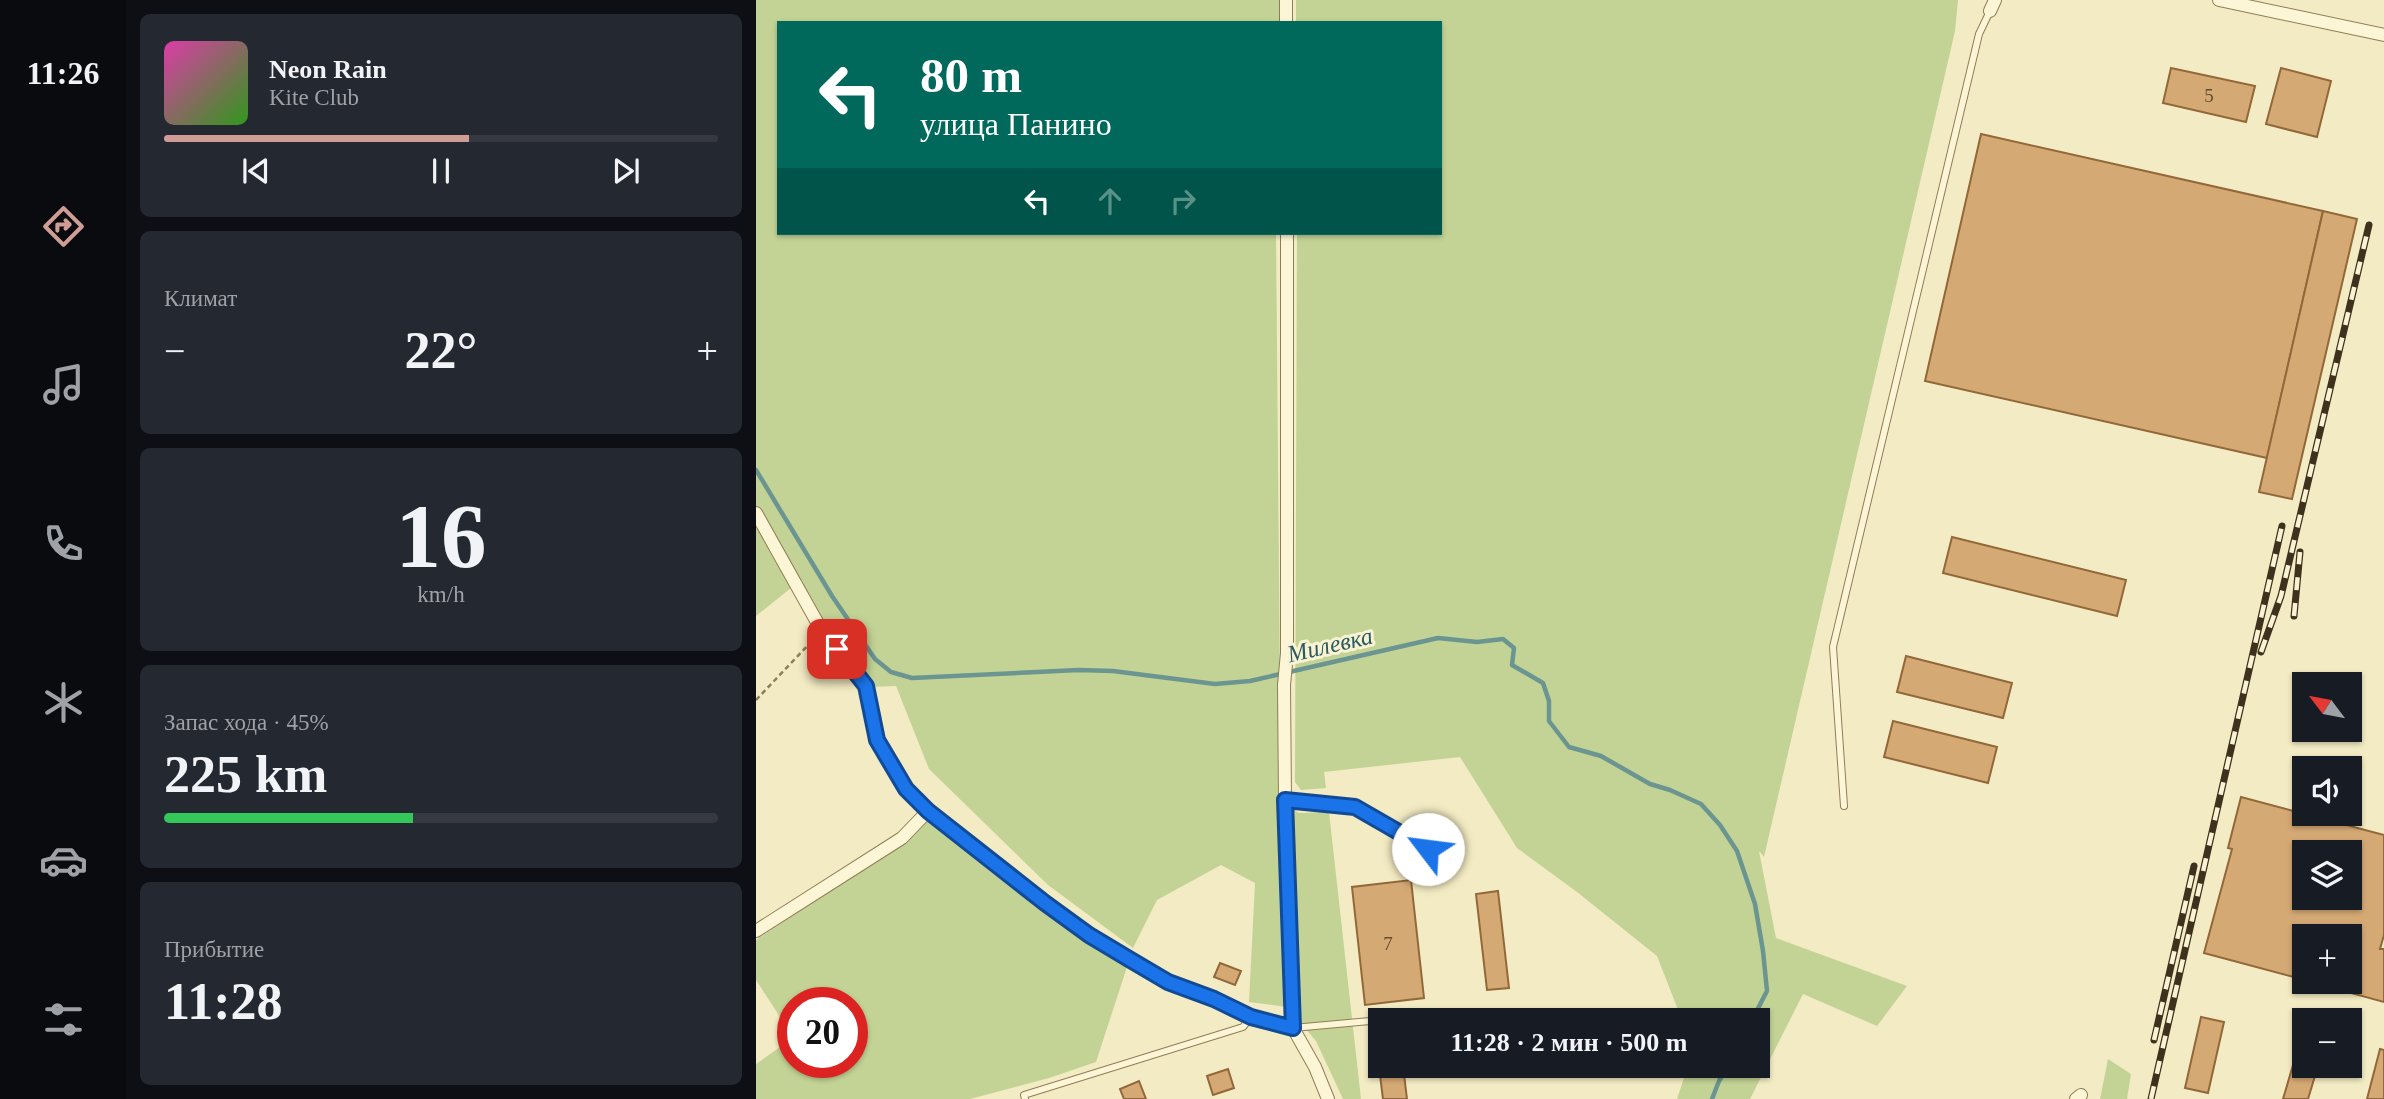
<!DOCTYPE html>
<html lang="ru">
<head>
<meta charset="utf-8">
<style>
	:root { --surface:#171b24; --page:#242831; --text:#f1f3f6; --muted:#9ea1a6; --line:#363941; --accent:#cf9c96 }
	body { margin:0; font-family:"Times New Roman",serif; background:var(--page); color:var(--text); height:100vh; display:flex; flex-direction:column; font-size:26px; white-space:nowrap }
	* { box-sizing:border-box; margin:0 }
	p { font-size:23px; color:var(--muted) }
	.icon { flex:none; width:38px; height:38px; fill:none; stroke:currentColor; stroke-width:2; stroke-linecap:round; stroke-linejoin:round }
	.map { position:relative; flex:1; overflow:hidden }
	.side { display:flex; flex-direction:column; gap:14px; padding:14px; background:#0d0f14; width:630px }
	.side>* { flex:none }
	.guide { position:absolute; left:21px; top:21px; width:665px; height:214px; border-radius:0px; box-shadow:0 2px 5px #0004; background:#00695c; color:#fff; overflow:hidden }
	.needle { width:46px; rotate:302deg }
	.fabs { position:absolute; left:1536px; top:672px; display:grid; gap:14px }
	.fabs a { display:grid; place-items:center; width:70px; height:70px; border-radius:0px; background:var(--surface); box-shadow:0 2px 5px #0004; font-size:35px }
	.speed { position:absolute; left:21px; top:987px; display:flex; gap:14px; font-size:35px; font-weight:700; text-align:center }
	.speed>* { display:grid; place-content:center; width:91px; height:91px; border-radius:50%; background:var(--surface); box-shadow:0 2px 5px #0004; line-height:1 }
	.speed .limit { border:10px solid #d22; background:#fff; color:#111 }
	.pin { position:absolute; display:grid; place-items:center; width:60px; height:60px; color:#fff; margin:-30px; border-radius:14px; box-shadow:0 4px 10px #0006 }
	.me { position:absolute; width:77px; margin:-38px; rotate:300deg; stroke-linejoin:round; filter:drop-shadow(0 0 5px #0008) }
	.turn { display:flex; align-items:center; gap:24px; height:147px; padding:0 28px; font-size:32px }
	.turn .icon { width:91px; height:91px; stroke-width:2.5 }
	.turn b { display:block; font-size:49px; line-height:60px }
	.lanes { display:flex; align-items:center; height:66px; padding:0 28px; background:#0003; justify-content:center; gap:35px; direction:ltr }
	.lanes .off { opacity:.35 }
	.big { font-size:52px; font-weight:700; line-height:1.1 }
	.side .widget { flex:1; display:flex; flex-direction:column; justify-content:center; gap:10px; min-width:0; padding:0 24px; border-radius:10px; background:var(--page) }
	.side .dial { align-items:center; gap:0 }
	.dial b { font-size:91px; line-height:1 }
	.song { display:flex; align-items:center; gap:21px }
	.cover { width:84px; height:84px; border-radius:10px; background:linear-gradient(135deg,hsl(320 70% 55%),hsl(110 70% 35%)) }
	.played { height:7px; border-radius:4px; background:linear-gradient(90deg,var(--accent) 55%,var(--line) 55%) }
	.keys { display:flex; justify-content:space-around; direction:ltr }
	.heat { display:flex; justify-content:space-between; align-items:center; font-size:38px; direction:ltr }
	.charge { height:10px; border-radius:5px; background:linear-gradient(90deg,#34c759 45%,var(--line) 0) }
	.trip { position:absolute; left:612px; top:1008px; width:402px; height:70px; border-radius:0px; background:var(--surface); box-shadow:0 2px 5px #0004; font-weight:700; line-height:70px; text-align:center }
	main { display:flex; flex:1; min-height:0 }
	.tabs { display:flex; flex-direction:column; width:126px; justify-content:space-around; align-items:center; background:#090b0e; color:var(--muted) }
	.tabs .icon { width:49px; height:49px }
	.tabs .active { color:var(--accent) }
	.tabs b { font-size:32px; color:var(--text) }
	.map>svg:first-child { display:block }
	.green { fill:#c3d395 }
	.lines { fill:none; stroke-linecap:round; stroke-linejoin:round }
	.stream { stroke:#6b9590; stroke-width:4.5 }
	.building { fill:#d5a974; stroke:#92683a; stroke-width:2; fill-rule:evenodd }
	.lane-casing { stroke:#907d57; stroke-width:8 }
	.street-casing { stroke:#907d57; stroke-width:14 }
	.path { stroke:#907d57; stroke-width:2.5; stroke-dasharray:5 3.5; stroke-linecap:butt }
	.lane { stroke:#fcf6d7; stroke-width:6 }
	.street { stroke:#fcf6d7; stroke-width:12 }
	.rail-casing { stroke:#3e311d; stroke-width:7 }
	.rail { stroke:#f9f3d3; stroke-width:4.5; stroke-dasharray:13; stroke-linecap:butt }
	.route-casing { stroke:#114b97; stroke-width:18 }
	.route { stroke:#1a73e8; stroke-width:12 }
	.labels { text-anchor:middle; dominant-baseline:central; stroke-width:6; stroke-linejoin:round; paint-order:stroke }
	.number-label { font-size:19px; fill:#644f33 }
	.water-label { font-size:24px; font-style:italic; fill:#2a5c5f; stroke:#f9f3d3 }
</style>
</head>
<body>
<main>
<nav class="tabs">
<b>11:26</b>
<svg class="icon active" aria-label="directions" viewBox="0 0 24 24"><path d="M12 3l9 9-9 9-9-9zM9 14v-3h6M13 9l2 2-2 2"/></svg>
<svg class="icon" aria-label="music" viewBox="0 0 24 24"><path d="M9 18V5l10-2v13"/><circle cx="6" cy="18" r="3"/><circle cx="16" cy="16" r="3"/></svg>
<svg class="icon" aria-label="phone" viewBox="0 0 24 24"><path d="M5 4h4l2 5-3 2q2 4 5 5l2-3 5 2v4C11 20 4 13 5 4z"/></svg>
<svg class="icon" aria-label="climate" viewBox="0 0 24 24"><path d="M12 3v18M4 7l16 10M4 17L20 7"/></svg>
<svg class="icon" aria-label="car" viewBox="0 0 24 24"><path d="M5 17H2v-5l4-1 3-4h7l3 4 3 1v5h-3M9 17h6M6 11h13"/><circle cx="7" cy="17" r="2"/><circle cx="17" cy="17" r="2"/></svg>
<svg class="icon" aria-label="filters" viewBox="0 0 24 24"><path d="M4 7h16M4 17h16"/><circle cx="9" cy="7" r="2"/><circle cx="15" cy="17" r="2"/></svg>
</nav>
<section class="side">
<div class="widget">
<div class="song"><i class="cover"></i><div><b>Neon Rain</b><p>Kite Club</p></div></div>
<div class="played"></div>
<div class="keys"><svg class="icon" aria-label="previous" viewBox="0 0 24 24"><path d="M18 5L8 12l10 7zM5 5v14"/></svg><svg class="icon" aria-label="pause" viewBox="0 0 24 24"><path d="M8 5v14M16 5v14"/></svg><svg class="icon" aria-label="next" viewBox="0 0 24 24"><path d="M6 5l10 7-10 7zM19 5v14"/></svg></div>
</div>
<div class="widget"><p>Климат</p>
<div class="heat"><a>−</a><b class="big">22°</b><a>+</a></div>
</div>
<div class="widget dial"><b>16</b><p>km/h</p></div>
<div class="widget"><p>Запас хода · 45%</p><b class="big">225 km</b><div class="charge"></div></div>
<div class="widget"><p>Прибытие</p><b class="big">11:28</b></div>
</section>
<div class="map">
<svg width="1628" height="1099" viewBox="0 0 1628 1099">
	<rect width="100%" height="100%" fill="#f3ebc3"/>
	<g class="green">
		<path d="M0 0H527L526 23H23V233H520L525 803 543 813 573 812 605 1099H587L560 1041 531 1007 493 1002 499 883 465 865 401 900 377 948 292 885 173 769 140 686 114 687 65 627 40 584 0 616Z"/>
		<path d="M540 0H1202L1199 31 1008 857 1003 851 1020 938 1151 986 1121 1026 1047 994 994 1099H921L932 1066H1003V1020H926L901 956 821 892 761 848 704 757 568 772 570 788 545 790 539 782 541 233H684V23H540Z"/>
		<path d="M171 818C233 872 300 926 371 967L340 1062 293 1078 214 1099H0V1064L37 1038V1062H96V1003H37V1037L0 980V940L126 857Z"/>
		<path d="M1352 1059 1375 1074 1371 1099H1344Z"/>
	</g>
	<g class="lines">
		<g class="stream">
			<path d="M0 470 76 596 119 659 135 672 156 678 322 670 357 671 459 684 494 681 682 638 721 642 747 639 758 648 756 665 787 683 793 701V721L813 747 845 756 894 784 914 790 945 804 964 825 981 851 999 904 1007 951 1011 991 996 1020"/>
			<path d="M956 1099 963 1081 972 1066"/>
		</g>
	</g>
	<g class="building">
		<path d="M1415 68 1499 86 1490 122 1407 103Z"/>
		<path d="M1525 68 1575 81 1561 137 1510 124Z"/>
		<path d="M1225 134 1567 211 1511 458 1169 381Z"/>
		<path d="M1567 211 1601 219 1536 499 1503 492Z"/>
		<path d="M1196 537 1370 580 1361 616 1187 573Z"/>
		<path d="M1150 656 1256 683 1247 718 1141 692Z"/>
		<path d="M1137 721 1241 747 1232 783 1128 757Z"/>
		<path d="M1485 797 1628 835V935L1624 949H1628V1002L1555 982H1594V936H1549V980L1448 953 1476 849 1472 848ZM1549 852H1594V898H1549Z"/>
		<path d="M655 880 668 998 609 1005 596 887Z"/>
		<path d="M742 891 753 988 731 990 720 894Z"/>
		<path d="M464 963 485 971 479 985 458 977Z"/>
		<path d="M1445 1017 1468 1022 1452 1093 1429 1088Z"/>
		<path d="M620 1044H625V1066H647L651 1099H627Z"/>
		<path d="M1624 1049 1628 1050V1099H1611Z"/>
		<path d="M1540 1055 1549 1058V1066H1562L1552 1099H1527Z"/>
		<path d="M472 1069 478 1088 457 1095 451 1076Z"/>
		<path d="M383 1081 390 1099H368L364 1089Z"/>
	</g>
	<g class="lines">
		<g class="lane-casing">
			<g id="lane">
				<path d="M529 800 599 807 672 849"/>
				<path d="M1088 806 1077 647 1223 34 1234 11"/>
				<path d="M627 1020 698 1014"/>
				<path d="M537 1028 625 1020"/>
				<path d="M269 1099 268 1095 487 1027 495 1017"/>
			</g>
		</g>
		<g class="street-casing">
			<g id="street">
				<path d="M530 0V23"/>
				<path d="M1463 0 1628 35"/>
				<path d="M1234 11 1239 0"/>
				<path d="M531 233V653L528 685 529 800 537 1028 559 1067 572 1099"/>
				<path d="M0 513 66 631 110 686 121 740 150 789 172 811 333 935 412 982 458 999 495 1017 537 1028"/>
				<path d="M0 931 146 838 172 811"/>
				<path d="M1320 1099 1325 1095"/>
			</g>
		</g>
		<path class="path" d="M0 700 56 641"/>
		<use href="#lane" class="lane"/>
		<use href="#street" class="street"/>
		<g class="rail-casing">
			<g id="rail">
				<path d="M1538 616 1544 552"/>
				<path d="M1505 652 1525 596 1613 225"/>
				<path d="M1398 1040 1438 866"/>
				<path d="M1395 1099 1526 526"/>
			</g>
		</g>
		<use href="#rail" class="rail"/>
	</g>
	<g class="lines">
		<g class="route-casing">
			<path id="route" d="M81 649 110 686 121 740 150 789 172 811 289 903 333 935 373 959 412 982 458 999 495 1017 537 1028 529 800 599 807 672 849"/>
		</g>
		<use href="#route" class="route"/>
	</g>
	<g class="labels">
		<g class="number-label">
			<text x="1453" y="95">5</text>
			<text x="632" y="943">7</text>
		</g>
		<g class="water-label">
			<text transform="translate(574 645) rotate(-13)">Милевка</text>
		</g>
	</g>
</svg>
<div class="fabs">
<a><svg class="needle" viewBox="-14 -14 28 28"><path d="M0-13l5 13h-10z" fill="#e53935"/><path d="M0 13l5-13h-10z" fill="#9ea1a6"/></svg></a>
<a><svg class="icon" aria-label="sound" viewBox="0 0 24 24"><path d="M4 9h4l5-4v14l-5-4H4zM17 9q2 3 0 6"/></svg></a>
<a><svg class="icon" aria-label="layers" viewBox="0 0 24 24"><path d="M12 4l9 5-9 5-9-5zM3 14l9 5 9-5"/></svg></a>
<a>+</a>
<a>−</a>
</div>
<div class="speed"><div class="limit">20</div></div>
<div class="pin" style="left:81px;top:649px;background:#d93025"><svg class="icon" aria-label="arrive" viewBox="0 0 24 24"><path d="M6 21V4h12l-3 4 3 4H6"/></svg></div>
<svg class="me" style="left:672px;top:849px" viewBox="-20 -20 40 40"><circle r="19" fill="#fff"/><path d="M0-13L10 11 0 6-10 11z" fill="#1a73e8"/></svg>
<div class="trip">11:28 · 2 мин · 500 m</div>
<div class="guide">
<div class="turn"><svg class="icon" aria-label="left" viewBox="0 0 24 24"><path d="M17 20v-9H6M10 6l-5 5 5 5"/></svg><div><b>80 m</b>улица Панино</div></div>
<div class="lanes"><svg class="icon" aria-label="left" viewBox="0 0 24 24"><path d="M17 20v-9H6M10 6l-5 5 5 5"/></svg><svg class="icon off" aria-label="ahead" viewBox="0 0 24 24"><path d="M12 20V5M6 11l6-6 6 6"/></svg><svg class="icon off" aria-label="right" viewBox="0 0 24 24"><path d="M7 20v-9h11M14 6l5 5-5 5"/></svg></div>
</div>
</div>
</main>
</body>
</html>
